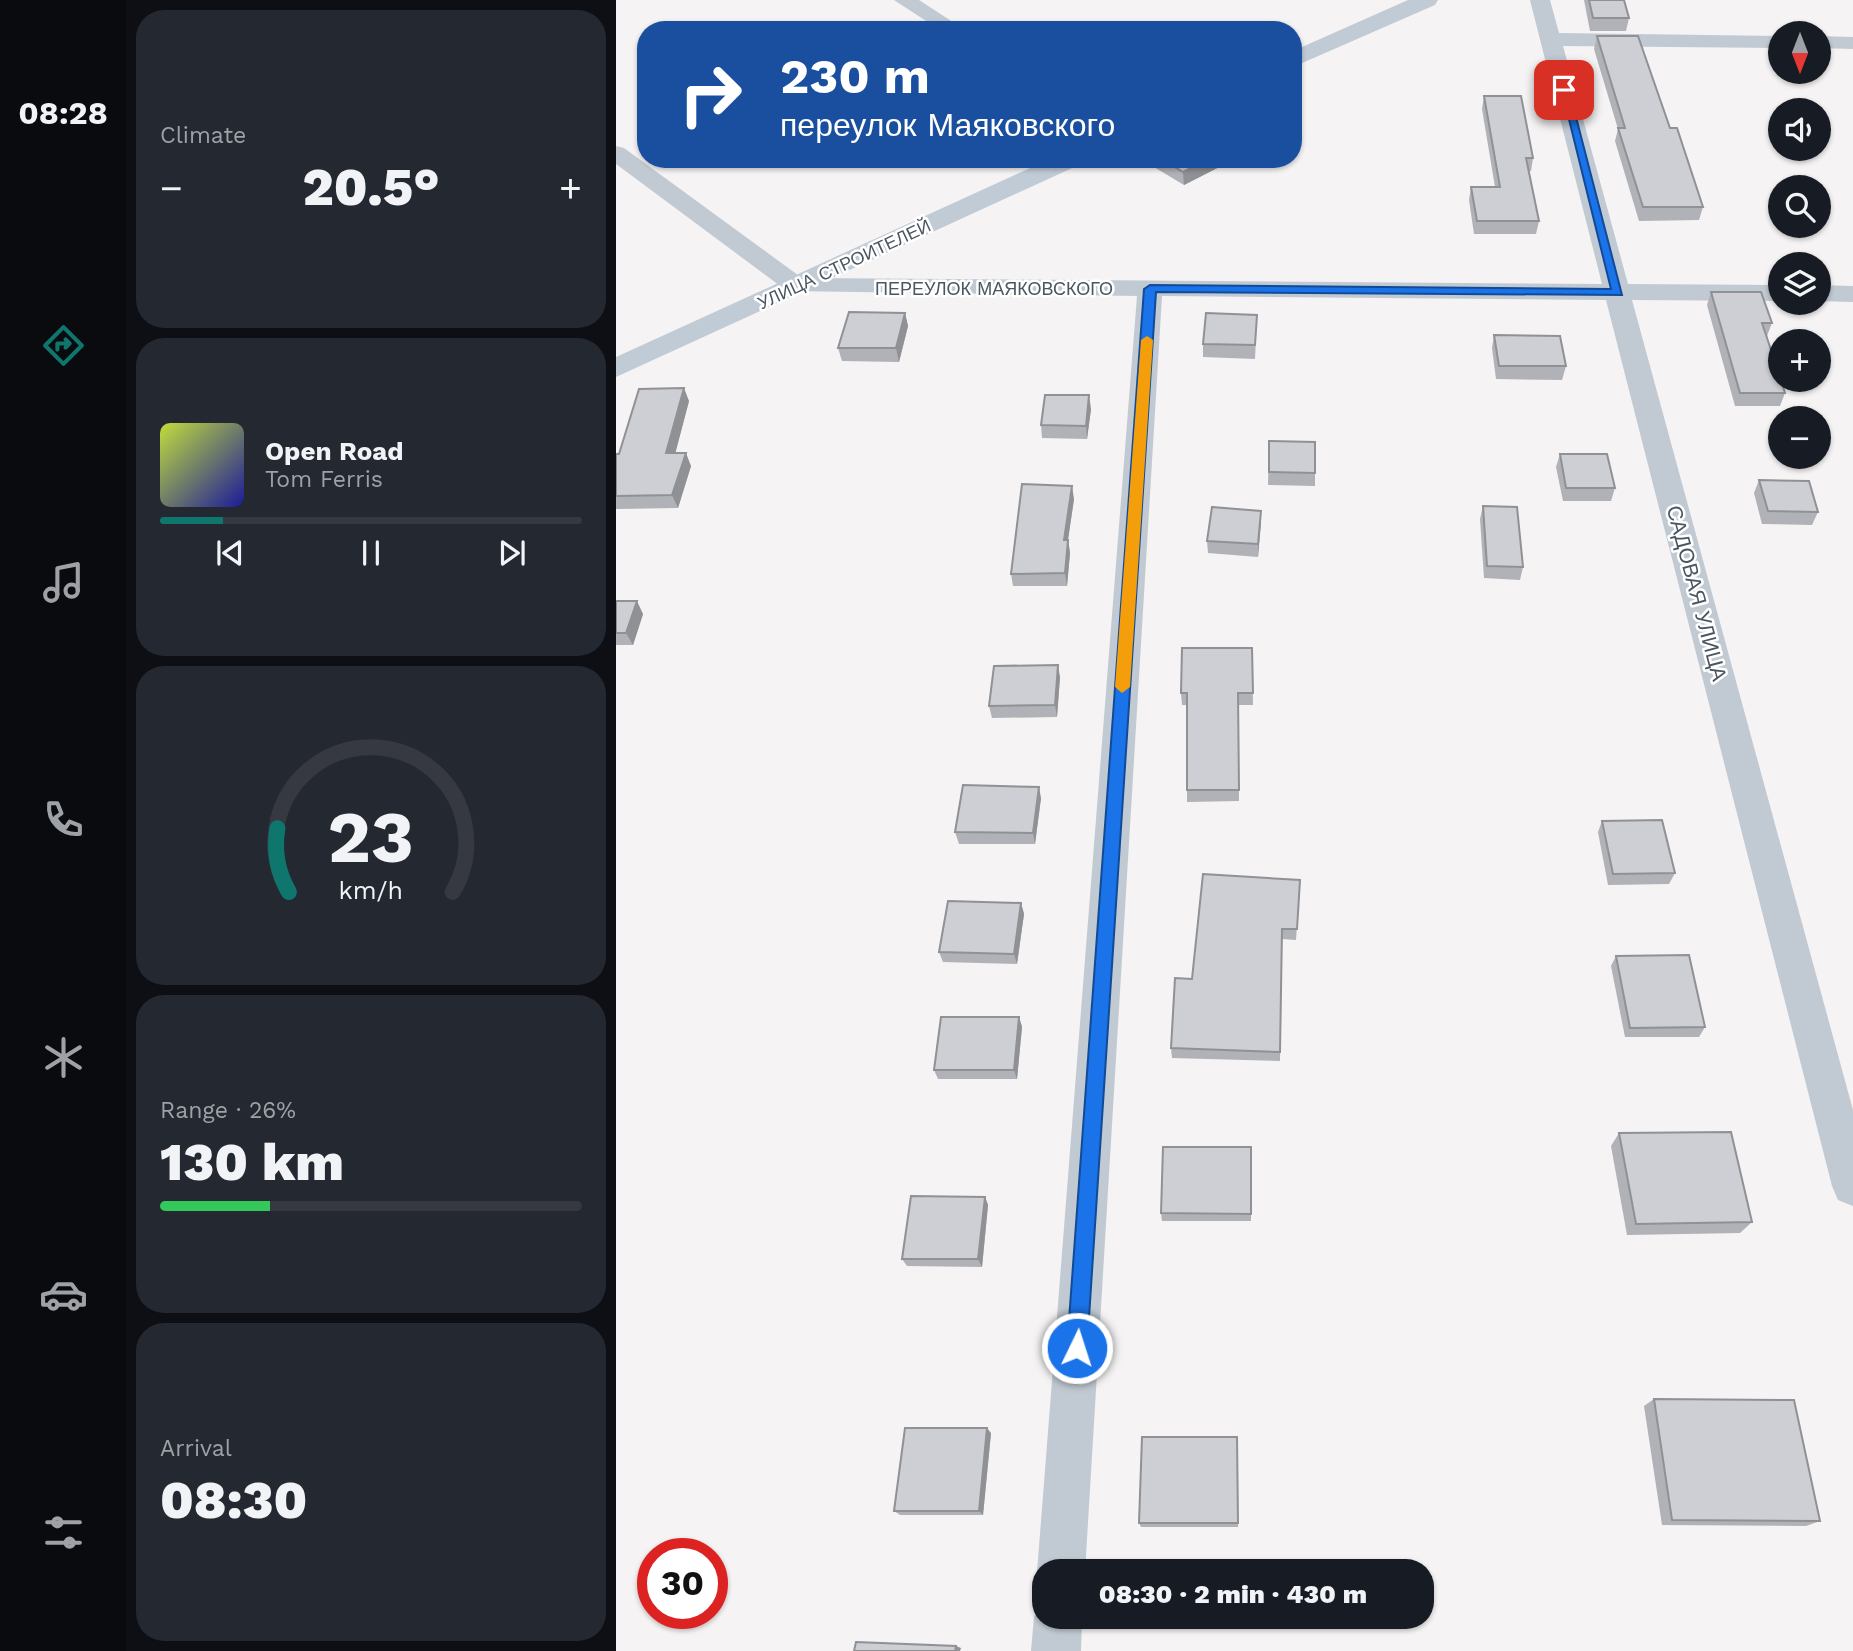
<!DOCTYPE html>
<html lang="en">
<head>
<meta charset="utf-8">
<style>
	:root { --surface:#171b24; --page:#242831; --text:#f1f3f6; --muted:#9ea1a6; --line:#363941; --accent:#0f766e }
	body { margin:0; font-family:"Work Sans",sans-serif; background:var(--page); color:var(--text); height:100vh; display:flex; flex-direction:column; font-size:26px; white-space:nowrap }
	* { box-sizing:border-box; margin:0 }
	p { font-size:23px; color:var(--muted) }
	.icon { flex:none; width:38px; height:38px; fill:none; stroke:currentColor; stroke-width:2; stroke-linecap:round; stroke-linejoin:round }
	.map { position:relative; flex:1; overflow:hidden }
	.sheet { display:flex; flex-direction:column; gap:10px; padding:10px; background:#0d0f14; width:490px }
	.sheet>* { flex:none }
	.guide { position:absolute; left:21px; top:21px; width:665px; height:147px; border-radius:28px; box-shadow:0 2px 5px #0004; background:#1a4fa0; color:#fff; overflow:hidden }
	.needle { width:46px; rotate:180deg }
	.fabs { position:absolute; left:1152px; top:21px; display:grid; gap:14px }
	.fabs a { display:grid; place-items:center; width:63px; height:63px; border-radius:50%; background:var(--surface); box-shadow:0 2px 5px #0004; font-size:35px }
	.speed { position:absolute; left:21px; top:1538px; display:flex; gap:14px; font-size:35px; font-weight:700; text-align:center }
	.speed>* { display:grid; place-content:center; width:91px; height:91px; border-radius:50%; background:var(--surface); box-shadow:0 2px 5px #0004; line-height:1 }
	.speed .limit { border:10px solid #d22; background:#fff; color:#111 }
	.pin { position:absolute; display:grid; place-items:center; width:60px; height:60px; color:#fff; margin:-30px; border-radius:14px; box-shadow:0 4px 10px #0006 }
	.me { position:absolute; width:77px; margin:-38px; rotate:4deg; stroke-linejoin:round; filter:drop-shadow(0 0 5px #0008) }
	.turn { display:flex; align-items:center; gap:24px; height:147px; padding:0 28px; font-size:32px }
	.turn .icon { width:91px; height:91px; stroke-width:2.5 }
	.turn b { display:block; font-size:49px; line-height:60px }
	.big { font-size:52px; font-weight:800; line-height:1.1 }
	.sheet .card { flex:1; display:flex; flex-direction:column; justify-content:center; gap:10px; min-width:0; padding:0 24px; border-radius:28px; background:var(--page) }
	.sheet .dial { align-items:center; gap:0 }
	.dial svg { height:182px; overflow:visible; fill:none; stroke:var(--line); stroke-width:7; stroke-linecap:round; text-anchor:middle }
	.dial text { fill:var(--text); stroke:none }
	.song { display:flex; align-items:center; gap:21px }
	.cover { width:84px; height:84px; border-radius:10px; background:linear-gradient(135deg,hsl(70 70% 55%),hsl(240 70% 35%)) }
	.played { height:7px; border-radius:4px; background:linear-gradient(90deg,var(--accent) 15%,var(--line) 15%) }
	.keys { display:flex; justify-content:space-around; direction:ltr }
	.heat { display:flex; justify-content:space-between; align-items:center; font-size:38px; direction:ltr }
	.charge { height:10px; border-radius:5px; background:linear-gradient(90deg,#34c759 26%,var(--line) 0) }
	.trip { position:absolute; left:416px; top:1559px; width:402px; height:70px; border-radius:28px; background:var(--surface); box-shadow:0 2px 5px #0004; font-weight:800; line-height:70px; text-align:center }
	main { display:flex; flex:1; min-height:0 }
	.tabs { display:flex; flex-direction:column; width:126px; justify-content:space-around; align-items:center; background:#090b0e; color:var(--muted) }
	.tabs .icon { width:49px; height:49px }
	.tabs .on { color:var(--accent) }
	.tabs b { font-size:32px; color:var(--text) }
	.map>svg:first-child { display:block }
	.lines { fill:none; stroke-linecap:round; stroke-linejoin:round }
	.street { fill:#c1cad2; fill-rule:evenodd }
	.secondary { fill:#c1cbd6; fill-rule:evenodd }
	.wall { fill:#b0b2b7 }
	.shaded-wall { fill:#909195 }
	.building { fill:#cdcfd5; stroke:#909195; stroke-width:2 }
	.route { fill:#1a73e8; stroke:#114b97; stroke-width:2 }
	.slow { fill:#f59e0b }
	.labels { text-anchor:middle; dominant-baseline:central; stroke-width:5; stroke-linejoin:round; paint-order:stroke }
	.far-street-label { font-size:18px; fill:#4a5661; stroke:#fff }
	.street-label { font-size:21px; fill:#4a5661; stroke:#fff }
</style>
</head>
<body>
<main>
<nav class="tabs">
<b>08:28</b>
<svg class="icon on" aria-label="directions" viewBox="0 0 24 24"><path d="M12 3l9 9-9 9-9-9zM9 14v-3h6M13 9l2 2-2 2"/></svg>
<svg class="icon" aria-label="music" viewBox="0 0 24 24"><path d="M9 18V5l10-2v13"/><circle cx="6" cy="18" r="3"/><circle cx="16" cy="16" r="3"/></svg>
<svg class="icon" aria-label="phone" viewBox="0 0 24 24"><path d="M5 4h4l2 5-3 2q2 4 5 5l2-3 5 2v4C11 20 4 13 5 4z"/></svg>
<svg class="icon" aria-label="climate" viewBox="0 0 24 24"><path d="M12 3v18M4 7l16 10M4 17L20 7"/></svg>
<svg class="icon" aria-label="car" viewBox="0 0 24 24"><path d="M5 17H2v-5l4-1 3-4h7l3 4 3 1v5h-3M9 17h6M6 11h13"/><circle cx="7" cy="17" r="2"/><circle cx="17" cy="17" r="2"/></svg>
<svg class="icon" aria-label="filters" viewBox="0 0 24 24"><path d="M4 7h16M4 17h16"/><circle cx="9" cy="7" r="2"/><circle cx="15" cy="17" r="2"/></svg>
</nav>
<section class="sheet">
<div class="card"><p>Climate</p>
<div class="heat"><a>−</a><b class="big">20.5°</b><a>+</a></div>
</div>
<div class="card">
<div class="song"><i class="cover"></i><div><b>Open Road</b><p>Tom Ferris</p></div></div>
<div class="played"></div>
<div class="keys"><svg class="icon" aria-label="previous" viewBox="0 0 24 24"><path d="M18 5L8 12l10 7zM5 5v14"/></svg><svg class="icon" aria-label="pause" viewBox="0 0 24 24"><path d="M8 5v14M16 5v14"/></svg><svg class="icon" aria-label="next" viewBox="0 0 24 24"><path d="M6 5l10 7-10 7zM19 5v14"/></svg></div>
</div>
<div class="card dial"><svg viewBox="0 0 100 80">
<path d="M14 69A42 42 0 1 1 86 69"/>
<path d="M14 69A42 42 0 0 1 9 41" stroke="#0f766e"/>
<text x="50" y="56" font-size="32" font-weight="700">23</text>
<text x="50" y="72" font-size="11">km/h</text>
</svg></div>
<div class="card"><p>Range · 26%</p><b class="big">130 km</b><div class="charge"></div></div>
<div class="card"><p>Arrival</p><b class="big">08:30</b></div>
</section>
<div class="map">
<svg width="1237" height="1651" viewBox="0 0 1237 1651">
	<rect width="100%" height="100%" fill="#f5f3f3"/>
	<g class="lines">
		<g class="street">
			<path d="M278 0H303L349 30H324Z"/>
			<path d="M914 0H934L943 33 1164 36V48L947 46 1012 284 1164 285V301L1016 300 1237 1110V1206L1222 1200 1216 1186 990 300 546 296 469 1572H429V1589L421 1572 521 296 171 291 0 164V146L8 148 186 278 986 284Z"/>
			<path d="M1202 36 1237 37V49L1202 48Z"/>
			<path d="M1202 285 1237 286V302L1202 301Z"/>
			<path d="M429 1598V1617H466L465 1651H415L418 1617 425 1600Z"/>
		</g>
		<g class="secondary">
			<path d="M792 0H822L819 5 677 67V51Z"/>
			<path d="M434 159H469L465 164 0 377V357Z"/>
		</g>
	</g>
	<g class="wall">
		<path d="M968 0H1008L1013 18 1010 31H974Z"/>
		<path d="M981 36 1054 128 1087 207 1083 220 1023 221 999 141 1002 129 978 49Z"/>
		<path d="M868 96 917 158 915 171H913L923 221 920 234H858L853 200 855 187H879L866 109Z"/>
		<path d="M533 159H615V161L568 185 533 164Z"/>
		<path d="M1095 292 1156 323 1151 336 1169 393 1164 406H1119L1091 305Z"/>
		<path d="M289 313 292 326 283 362 226 361 222 348Z"/>
		<path d="M641 315 639 359 587 357V344Z"/>
		<path d="M878 335 950 366 946 380 880 379 876 348Z"/>
		<path d="M73 401 59 453 75 466 62 508 0 509V454H3Z"/>
		<path d="M475 409 471 439 426 438 425 425Z"/>
		<path d="M653 441 699 473V486L652 485Z"/>
		<path d="M944 454 999 488 995 501H947L940 467Z"/>
		<path d="M1143 480 1202 512 1196 525 1146 524 1138 493Z"/>
		<path d="M458 499 452 540 454 553 451 586H397L395 574Z"/>
		<path d="M867 506 907 567 904 580 868 578 864 519Z"/>
		<path d="M645 511 642 557 592 553 591 541Z"/>
		<path d="M0 601 27 614 17 645H0Z"/>
		<path d="M636 648 637 705H622L623 801 571 802V705H566L565 693Z"/>
		<path d="M444 677 441 717 376 718 373 706Z"/>
		<path d="M425 798 419 844H343L339 832Z"/>
		<path d="M986 821 1059 873 1053 884 992 885 982 832Z"/>
		<path d="M684 880 680 940 666 939 664 1061 556 1058 555 1048 576 979Z"/>
		<path d="M405 903 408 914 401 964 327 962 323 952Z"/>
		<path d="M1000 956 1089 1027 1083 1037H1009L995 966Z"/>
		<path d="M403 1017 406 1027 401 1079H322L318 1070Z"/>
		<path d="M1003 1133 1136 1222 1124 1233 1011 1235 995 1146Z"/>
		<path d="M635 1147V1221H546L545 1213Z"/>
		<path d="M369 1197 372 1205 366 1267 291 1266 286 1259Z"/>
		<path d="M1038 1399 1204 1521 1190 1526 1046 1525 1028 1406Z"/>
		<path d="M375 1433 367 1515H284L278 1511Z"/>
		<path d="M621 1437 622 1527H525L523 1523Z"/>
	</g>
	<g class="shaded-wall">
		<path d="M593 159H615V161L568 185 567 172Z"/>
		<path d="M289 313 292 326 283 362 280 348Z"/>
		<path d="M68 388 73 401 56 466 50 453Z"/>
		<path d="M473 395 475 409 471 439 470 426Z"/>
		<path d="M70 453 75 466 62 508 56 495Z"/>
		<path d="M456 486 458 499 450 553 448 540Z"/>
		<path d="M645 511V523L642 557V544Z"/>
		<path d="M452 540 454 553 451 586 449 573Z"/>
		<path d="M21 601 27 614 17 645 10 633Z"/>
		<path d="M442 665 444 677 441 717 439 705Z"/>
		<path d="M423 787 425 798 419 844 417 833Z"/>
		<path d="M405 903 408 914 401 964 398 954Z"/>
		<path d="M403 1017 406 1027 401 1079 398 1070Z"/>
		<path d="M369 1197 372 1205 366 1267 362 1259Z"/>
		<path d="M371 1428 375 1433 367 1515 363 1511Z"/>
		<path d="M340 1646 345 1648 344 1651H339Z"/>
	</g>
	<g class="building">
		<path d="M973 0H1008L1013 18H977Z"/>
		<path d="M981 36H1022L1054 128H1061L1087 207H1027L1002 128H1009Z"/>
		<path d="M868 96H905L917 158H910L923 221H861L855 187H884Z"/>
		<path d="M546 159H593L567 172Z"/>
		<path d="M1095 292H1145L1156 323H1146L1164 377V380H1165L1169 393H1124Z"/>
		<path d="M233 312 289 313 280 348H222Z"/>
		<path d="M590 313 641 315 639 345 587 344Z"/>
		<path d="M878 335 944 336 950 366H883Z"/>
		<path d="M68 388 50 453H70L56 495 0 496V454H3L23 389Z"/>
		<path d="M429 395H473L470 426 425 425Z"/>
		<path d="M653 441 699 442V473L653 472Z"/>
		<path d="M944 454H991L999 488H950Z"/>
		<path d="M1143 480 1193 481 1202 512 1152 511Z"/>
		<path d="M406 484 456 486 448 540H452L449 573 395 574Z"/>
		<path d="M867 506 901 507 907 567 871 566Z"/>
		<path d="M596 507 645 511 642 544 591 541Z"/>
		<path d="M0 601H21L10 633H0Z"/>
		<path d="M566 648H636L637 693H622L623 790H571V693H565Z"/>
		<path d="M442 665 439 705 373 706 378 666Z"/>
		<path d="M347 785 423 787 417 833 339 832Z"/>
		<path d="M1046 820 1059 873 997 874 986 821Z"/>
		<path d="M587 874 684 880 681 929H666L664 1052 555 1048 559 978 576 979Z"/>
		<path d="M332 901 405 903 398 954 323 952Z"/>
		<path d="M1073 955 1089 1027 1014 1028 1000 956Z"/>
		<path d="M325 1017H403L398 1070H318Z"/>
		<path d="M1115 1132 1136 1222 1020 1224 1003 1133Z"/>
		<path d="M547 1147H635V1214L545 1213Z"/>
		<path d="M295 1196 369 1197 362 1259H286Z"/>
		<path d="M1038 1399 1178 1400 1204 1521 1056 1520Z"/>
		<path d="M289 1428H371L363 1511H278Z"/>
		<path d="M526 1437H621L622 1523H523Z"/>
		<path d="M240 1642 340 1646 339 1651H238Z"/>
	</g>
	<path class="route" d="M945 87 953 90 1006 295 540 292 471 1348 468 1355 461 1358 453 1355 451 1348 528 289 534 285 995 289Z"/>
	<path class="slow" d="M531 336 537 340 514 687 506 693 499 687 525 340Z"/>
	<g class="labels">
		<g class="far-street-label">
			<text transform="translate(228 264) rotate(-25)">УЛИЦА СТРОИТЕЛЕЙ</text>
			<text x="378" y="288">ПЕРЕУЛОК МАЯКОВСКОГО</text>
		</g>
		<g class="street-label">
			<text transform="translate(1081 593) rotate(75)">САДОВАЯ УЛИЦА</text>
		</g>
	</g>
</svg>
<div class="fabs">
<a><svg class="needle" viewBox="-14 -14 28 28"><path d="M0-13l5 13h-10z" fill="#e53935"/><path d="M0 13l5-13h-10z" fill="#9ea1a6"/></svg></a>
<a><svg class="icon" aria-label="sound" viewBox="0 0 24 24"><path d="M4 9h4l5-4v14l-5-4H4zM17 9q2 3 0 6"/></svg></a>
<a><svg class="icon" aria-label="search" viewBox="0 0 24 24"><circle cx="10" cy="10" r="6"/><path d="M15 15l6 6"/></svg></a>
<a><svg class="icon" aria-label="layers" viewBox="0 0 24 24"><path d="M12 4l9 5-9 5-9-5zM3 14l9 5 9-5"/></svg></a>
<a>+</a>
<a>−</a>
</div>
<div class="speed"><div class="limit">30</div></div>
<div class="pin" style="left:948px;top:90px;background:#d93025"><svg class="icon" aria-label="arrive" viewBox="0 0 24 24"><path d="M6 21V4h12l-3 4 3 4H6"/></svg></div>
<svg class="me" style="left:461px;top:1348px" viewBox="-20 -20 40 40"><circle r="17" fill="#1a73e8" stroke="#fff" stroke-width="3"/><path d="M0-11L8 9 0 5-8 9z" fill="#fff"/></svg>
<div class="trip">08:30 · 2 min · 430 m</div>
<div class="guide">
<div class="turn"><svg class="icon" aria-label="right" viewBox="0 0 24 24"><path d="M7 20v-9h11M14 6l5 5-5 5"/></svg><div><b>230 m</b>переулок Маяковского</div></div>
</div>
</div>
</main>
</body>
</html>
